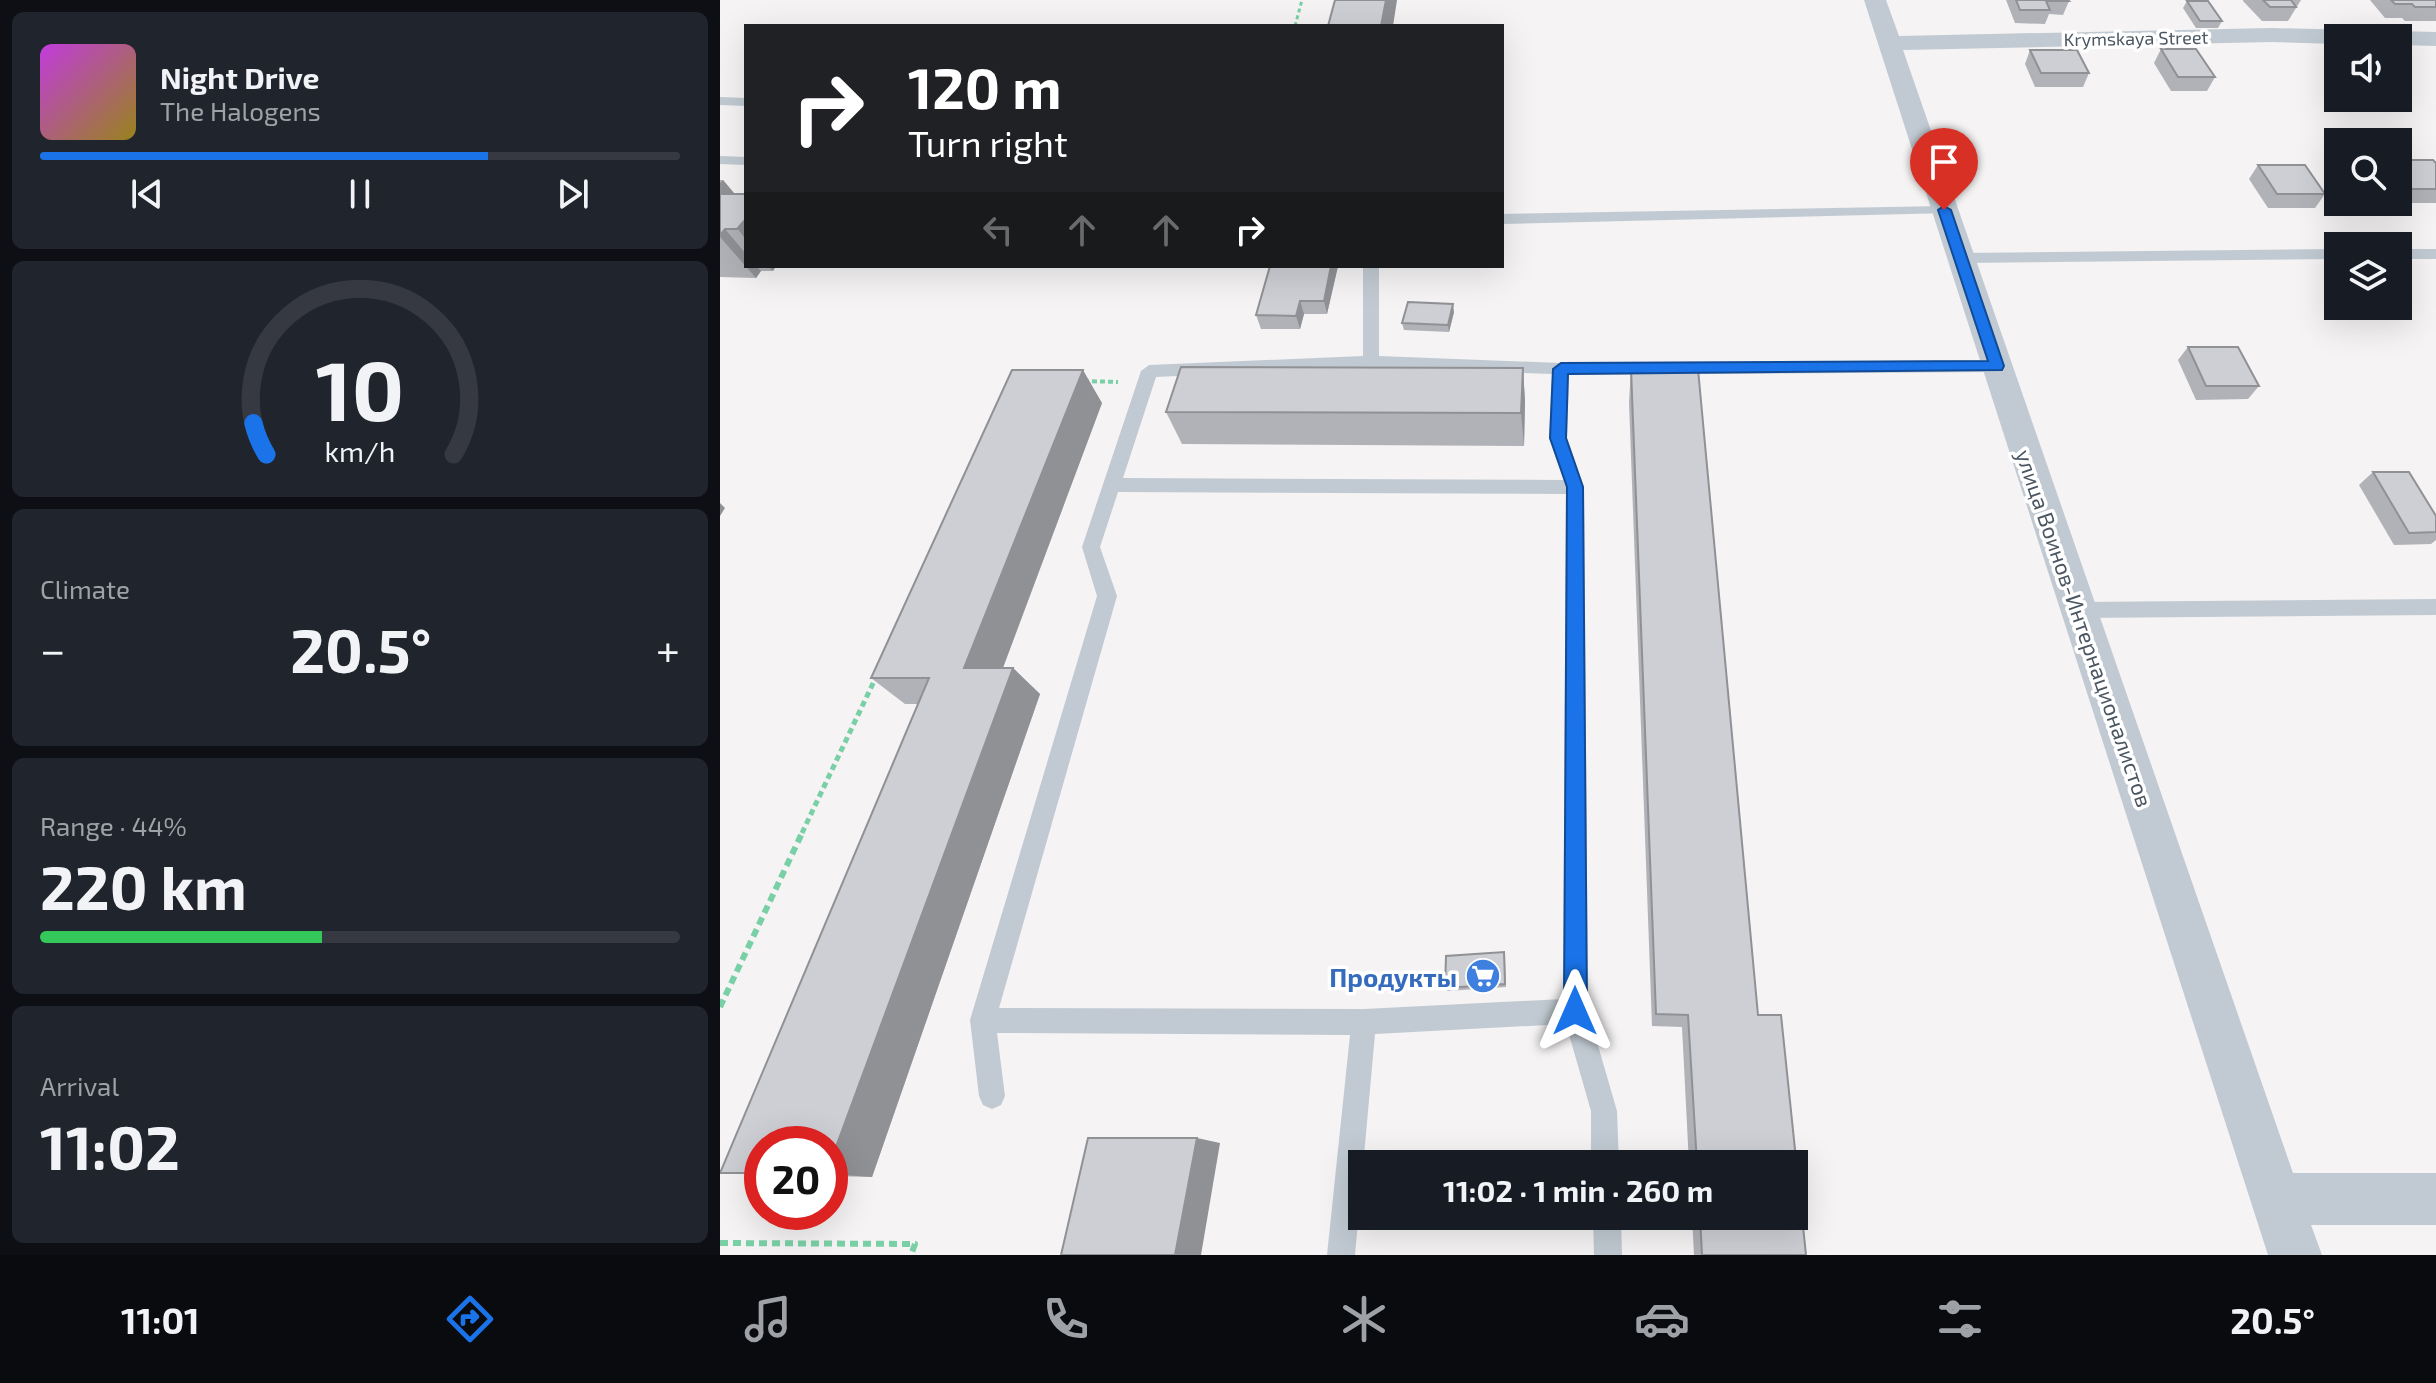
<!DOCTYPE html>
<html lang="en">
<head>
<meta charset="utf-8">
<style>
	:root { --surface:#171b24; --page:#20242c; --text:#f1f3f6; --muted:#9ea1a6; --line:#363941; --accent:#1a73e8 }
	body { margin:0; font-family:"Exo 2",sans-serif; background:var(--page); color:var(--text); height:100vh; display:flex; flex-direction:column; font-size:30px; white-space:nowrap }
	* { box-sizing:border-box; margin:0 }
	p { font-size:26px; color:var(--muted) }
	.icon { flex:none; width:44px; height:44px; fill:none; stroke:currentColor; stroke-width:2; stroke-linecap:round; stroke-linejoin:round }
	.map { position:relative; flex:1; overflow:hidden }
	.side { display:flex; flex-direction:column; gap:12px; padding:12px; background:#0d0f14; width:720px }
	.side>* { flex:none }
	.guide { position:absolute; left:24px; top:24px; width:760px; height:244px; border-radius:0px; box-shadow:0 8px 32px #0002; background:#202124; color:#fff; overflow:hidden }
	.tools { position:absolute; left:1604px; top:24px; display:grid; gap:16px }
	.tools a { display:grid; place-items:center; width:88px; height:88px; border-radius:0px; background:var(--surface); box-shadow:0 8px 32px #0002; font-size:40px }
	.speed { position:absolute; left:24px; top:1126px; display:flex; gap:16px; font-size:40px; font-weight:700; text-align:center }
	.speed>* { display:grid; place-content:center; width:104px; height:104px; border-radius:50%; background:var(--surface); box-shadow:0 8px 32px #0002; line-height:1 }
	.speed .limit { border:12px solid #d22; background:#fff; color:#111 }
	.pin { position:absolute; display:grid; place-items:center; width:68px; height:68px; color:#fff; margin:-82px -34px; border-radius:50% 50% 50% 0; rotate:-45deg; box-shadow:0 0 8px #0007 }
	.pin .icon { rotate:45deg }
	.me { position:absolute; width:88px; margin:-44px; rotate:0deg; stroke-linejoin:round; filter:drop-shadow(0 0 6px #0008) }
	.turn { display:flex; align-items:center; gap:28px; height:168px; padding:0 32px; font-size:36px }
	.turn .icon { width:104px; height:104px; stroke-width:2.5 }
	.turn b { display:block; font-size:56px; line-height:68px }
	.lanes { display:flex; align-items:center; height:76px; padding:0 32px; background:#0003; justify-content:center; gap:40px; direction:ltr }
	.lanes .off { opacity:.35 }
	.big { font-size:60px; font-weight:700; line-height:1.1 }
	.side .widget { flex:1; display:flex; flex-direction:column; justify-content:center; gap:12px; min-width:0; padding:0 28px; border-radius:12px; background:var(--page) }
	.side .dial { align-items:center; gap:0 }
	.dial svg { height:208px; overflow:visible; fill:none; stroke:var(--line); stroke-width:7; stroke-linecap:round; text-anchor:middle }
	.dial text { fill:var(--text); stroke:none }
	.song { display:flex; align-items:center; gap:24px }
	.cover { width:96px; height:96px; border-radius:12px; background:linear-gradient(135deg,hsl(290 70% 55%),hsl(50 70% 35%)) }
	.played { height:8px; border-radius:4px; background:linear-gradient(90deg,var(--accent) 70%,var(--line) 70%) }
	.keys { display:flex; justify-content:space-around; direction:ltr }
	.heat { display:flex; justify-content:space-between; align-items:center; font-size:44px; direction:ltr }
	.charge { height:12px; border-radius:6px; background:linear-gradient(90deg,#34c759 44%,var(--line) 0) }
	.trip { position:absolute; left:628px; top:1150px; width:460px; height:80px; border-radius:0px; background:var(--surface); box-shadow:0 8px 32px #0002; font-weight:700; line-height:80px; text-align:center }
	.tabs { display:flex; height:128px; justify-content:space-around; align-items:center; background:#090b0e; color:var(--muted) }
	.tabs .icon { width:56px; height:56px }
	.tabs .current { color:var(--accent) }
	.tabs b { font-size:36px; color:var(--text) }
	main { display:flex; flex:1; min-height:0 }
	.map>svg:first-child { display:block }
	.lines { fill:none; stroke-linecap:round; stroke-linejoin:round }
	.path-far3 { stroke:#7ad0a6; stroke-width:3; stroke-dasharray:4 3; stroke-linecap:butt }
	.path-far2 { stroke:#7ad0a6; stroke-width:4; stroke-dasharray:5 3; stroke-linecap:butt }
	.path-far1 { stroke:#7ad0a6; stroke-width:5; stroke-dasharray:6 4; stroke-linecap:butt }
	.path { stroke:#7ad0a6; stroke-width:6; stroke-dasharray:8 5; stroke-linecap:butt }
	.service { fill:#c1cad2; fill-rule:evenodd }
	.minor { fill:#c1cad2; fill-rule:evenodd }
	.wall { fill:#b0b2b7 }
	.shaded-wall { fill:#909195 }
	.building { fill:#cdcfd5; stroke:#909195; stroke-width:2 }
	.route { fill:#1a73e8; stroke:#114b97; stroke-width:2 }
	.labels { text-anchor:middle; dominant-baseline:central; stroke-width:7; stroke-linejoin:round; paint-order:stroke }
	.far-street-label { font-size:18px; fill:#4a5661; stroke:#fff }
	.street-label { font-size:22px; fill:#4a5661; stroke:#fff }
	.near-shop-label { font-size:26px; font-weight:bold; fill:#366cbe; stroke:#fff; text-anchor:end }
</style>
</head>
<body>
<main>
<section class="side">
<div class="widget">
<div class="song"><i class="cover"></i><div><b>Night Drive</b><p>The Halogens</p></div></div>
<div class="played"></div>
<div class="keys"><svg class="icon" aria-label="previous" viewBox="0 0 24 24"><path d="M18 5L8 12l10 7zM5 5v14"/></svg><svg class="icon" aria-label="pause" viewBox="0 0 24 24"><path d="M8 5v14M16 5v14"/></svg><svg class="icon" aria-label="next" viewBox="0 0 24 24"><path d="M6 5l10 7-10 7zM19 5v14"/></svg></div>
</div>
<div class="widget dial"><svg viewBox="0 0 100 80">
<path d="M14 69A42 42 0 1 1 86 69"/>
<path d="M14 69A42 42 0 0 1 9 57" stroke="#1a73e8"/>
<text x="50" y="56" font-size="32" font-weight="700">10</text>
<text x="50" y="72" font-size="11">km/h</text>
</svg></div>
<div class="widget"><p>Climate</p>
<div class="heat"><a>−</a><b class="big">20.5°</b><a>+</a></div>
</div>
<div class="widget"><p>Range · 44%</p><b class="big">220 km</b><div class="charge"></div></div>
<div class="widget"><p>Arrival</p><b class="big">11:02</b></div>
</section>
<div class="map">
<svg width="1716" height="1255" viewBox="0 0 1716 1255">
	<rect width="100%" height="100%" fill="#f5f3f3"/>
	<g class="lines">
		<path class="path-far3" d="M575 26 582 0"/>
		<path class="path-far2" d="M364 381 398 382"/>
		<path class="path-far1" d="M82 833 157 675"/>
		<g class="path">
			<path d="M0 1007 83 831"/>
			<path d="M0 1243 195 1244 191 1255"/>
		</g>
		<g class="service">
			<path d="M0 97 26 98V106L0 105Z"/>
			<path d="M0 156 26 157V165L0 164Z"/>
			<path d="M1224 206 1229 207V213L782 224V214Z"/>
			<path d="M1618 249V259L1240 263 1232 258 1240 253Z"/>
			<rect x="1678" y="249" width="38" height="10"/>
			<path d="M643 266H659V356L841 363 1277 360 1285 366 1277 372 849 375 847 438 864 487 868 1011 897 1111 899 1164H871V1111L846 1024 655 1034 635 1255H607L630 1035 277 1033 285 1096 281 1105 272 1109 263 1105 259 1096 250 1020 377 596 362 547 421 371 429 365 643 356ZM651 367 832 374 829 438 844 480 403 478 436 377ZM398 492 846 494 843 999 644 1009 279 1008 397 596 380 547Z"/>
			<path d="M1716 599V615L1359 618 1352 616 1349 610 1352 604 1359 602Z"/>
			<path d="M873 1216H901L902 1255H874Z"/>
		</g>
		<path class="minor" d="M1144 0H1166L1179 36 1552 28 1716 32V46L1678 45V38H1618V44L1552 42 1183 50 1573 1173H1716V1225H1591L1602 1255H1548Z"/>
	</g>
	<g class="wall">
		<path d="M1286 0H1348L1349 1 1343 15 1329 14 1325 24 1295 23Z"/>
		<path d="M1523 0H1581L1568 21H1542L1523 1Z"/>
		<path d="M1650 0H1716V21H1685L1682 18H1665Z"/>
		<path d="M1467 1 1502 21 1498 28H1476L1463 8Z"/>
		<path d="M1441 49 1495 77 1487 91H1451L1434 63Z"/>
		<path d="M1310 50 1369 73 1363 87H1315L1305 64Z"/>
		<path d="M1678 160 1716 163V203H1679Z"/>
		<path d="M1538 165 1605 194 1595 208H1548L1529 179Z"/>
		<path d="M0 180H3L15 194H26V266H56L53 271H41L36 278 0 277Z"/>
		<path d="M550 266H618L607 314H584L580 329H541L536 315Z"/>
		<path d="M734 312 729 332 684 330 682 323Z"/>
		<path d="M1468 347 1539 386 1528 399 1476 400 1458 360Z"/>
		<path d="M803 368 805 401 804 446 462 444 446 412Z"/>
		<path d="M911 369H978L1038 1015H1061L1086 1255H974L972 1216H1074V1164H969L962 1027 932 1026 909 402Z"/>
		<path d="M382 403 283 668H293L320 694 152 1177 110 1176V1144H42V1175L0 1173 198 704H185L151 678Z"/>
		<path d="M1653 472 1716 516V540L1711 544 1674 545 1639 485Z"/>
		<path d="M785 955 786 987 727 991 725 988Z"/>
	</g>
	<g class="shaded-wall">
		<path d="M666 0H677L673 26H661Z"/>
		<path d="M3 180 26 208V240L0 205V183Z"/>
		<path d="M5 229 26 254V266H36L41 271 36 278 0 237Z"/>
		<path d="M48 266H56L53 271Z"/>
		<path d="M611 266H618L607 314 604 301Z"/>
		<path d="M580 301 584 314 580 329 576 316Z"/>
		<path d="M733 304 734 312 729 332 728 325Z"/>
		<path d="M803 368 805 401 804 446 801 413Z"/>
		<path d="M363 370 382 403 273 694 244 668Z"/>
		<path d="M0 503 5 508 0 516Z"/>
		<path d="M293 668 320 694 152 1177 110 1174V1163Z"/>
		<path d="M477 1138 500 1143 481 1255H455Z"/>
	</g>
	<g class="building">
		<path d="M615 0H666L661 26H608Z"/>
		<path d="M1296 0H1348L1349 1H1326L1330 10H1300Z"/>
		<path d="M1543 0H1571L1576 7H1550Z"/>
		<path d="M1671 0H1716V7H1695L1692 4H1675Z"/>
		<path d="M1467 1H1488L1502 21H1480Z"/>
		<path d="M1441 49H1476L1495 77H1458Z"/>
		<path d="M1310 50H1357L1369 73H1321Z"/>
		<path d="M1678 160H1713L1716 163V189H1690L1678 174Z"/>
		<path d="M1538 165H1585L1605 194H1557Z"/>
		<path d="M0 194H26V219L17 229H5L0 235Z"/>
		<path d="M550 266H611L604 301H580L576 316 536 315Z"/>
		<path d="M688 302 733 304 728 325 682 323Z"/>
		<path d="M1468 347H1518L1539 386H1486Z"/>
		<path d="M461 367 803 368 801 413 446 412Z"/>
		<path d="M911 369H978L1038 1015H1061L1086 1255H982L980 1216H1074V1164H977L968 1015 936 1014Z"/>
		<path d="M292 370H363L244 668H293L110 1163V1144H42V1173H0L209 678H151Z"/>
		<path d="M1653 472H1689L1716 516V532L1689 533Z"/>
		<path d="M784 952 785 984 725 988 726 956Z"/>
		<path d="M368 1138H477L455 1255H341Z"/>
	</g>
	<path class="route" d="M1224 206 1231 210 1284 366 1282 370 848 374 846 438 863 487 867 1011 863 1019 855 1022 847 1019 844 1011 847 487 830 438 833 369 841 363 1268 361 1218 210Z"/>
	<defs>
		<g id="supermarket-disc" transform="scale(1.8)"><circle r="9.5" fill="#3f7fe0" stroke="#fff"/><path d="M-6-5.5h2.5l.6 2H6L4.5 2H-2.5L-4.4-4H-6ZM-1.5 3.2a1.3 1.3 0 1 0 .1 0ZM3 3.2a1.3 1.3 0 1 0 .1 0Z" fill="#fff"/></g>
	</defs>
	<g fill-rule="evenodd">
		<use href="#supermarket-disc" x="763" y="976"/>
	</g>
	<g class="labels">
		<g class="far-street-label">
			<text transform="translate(1416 38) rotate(-1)">Krymskaya Street</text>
		</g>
		<g class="street-label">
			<text transform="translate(1365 628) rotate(71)">улица Воинов-Интернационалистов</text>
		</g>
		<g class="near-shop-label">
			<text x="737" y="976">Продукты</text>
		</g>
	</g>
</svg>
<div class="tools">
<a><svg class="icon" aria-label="sound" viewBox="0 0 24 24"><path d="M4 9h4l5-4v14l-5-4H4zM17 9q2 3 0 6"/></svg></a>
<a><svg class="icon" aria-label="search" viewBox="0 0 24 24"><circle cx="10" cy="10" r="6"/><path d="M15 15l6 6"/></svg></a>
<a><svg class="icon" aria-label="layers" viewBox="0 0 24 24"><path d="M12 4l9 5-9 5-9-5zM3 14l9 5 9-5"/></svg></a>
</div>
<div class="speed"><div class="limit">20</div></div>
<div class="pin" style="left:1224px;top:210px;background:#d93025"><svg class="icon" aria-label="arrive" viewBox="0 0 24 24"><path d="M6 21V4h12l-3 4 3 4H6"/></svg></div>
<svg class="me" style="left:855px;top:1011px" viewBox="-20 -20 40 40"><path d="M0-17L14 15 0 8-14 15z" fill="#1a73e8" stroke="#fff" stroke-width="4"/></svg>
<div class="trip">11:02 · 1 min · 260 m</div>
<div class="guide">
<div class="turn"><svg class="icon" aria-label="right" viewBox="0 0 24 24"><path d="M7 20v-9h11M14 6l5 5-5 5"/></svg><div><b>120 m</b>Turn right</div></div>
<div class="lanes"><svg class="icon off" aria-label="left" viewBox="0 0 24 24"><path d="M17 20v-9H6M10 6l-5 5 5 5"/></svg><svg class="icon off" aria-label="ahead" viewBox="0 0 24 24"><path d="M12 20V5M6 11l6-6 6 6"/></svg><svg class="icon off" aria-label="ahead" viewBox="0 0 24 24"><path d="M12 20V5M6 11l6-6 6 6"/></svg><svg class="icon" aria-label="right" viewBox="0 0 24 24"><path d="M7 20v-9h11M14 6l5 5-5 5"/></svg></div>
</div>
</div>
</main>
<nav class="tabs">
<b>11:01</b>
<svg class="icon current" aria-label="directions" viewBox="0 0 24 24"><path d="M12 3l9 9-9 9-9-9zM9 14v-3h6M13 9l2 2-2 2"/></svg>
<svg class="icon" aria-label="music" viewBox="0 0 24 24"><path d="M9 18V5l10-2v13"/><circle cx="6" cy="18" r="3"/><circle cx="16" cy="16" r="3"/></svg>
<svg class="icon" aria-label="phone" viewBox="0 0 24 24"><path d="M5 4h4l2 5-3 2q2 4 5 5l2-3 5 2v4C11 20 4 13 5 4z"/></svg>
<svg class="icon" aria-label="climate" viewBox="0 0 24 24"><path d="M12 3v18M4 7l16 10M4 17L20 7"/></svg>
<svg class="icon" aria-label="car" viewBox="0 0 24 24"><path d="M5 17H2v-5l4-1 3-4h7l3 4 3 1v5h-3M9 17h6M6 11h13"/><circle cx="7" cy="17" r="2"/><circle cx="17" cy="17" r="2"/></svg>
<svg class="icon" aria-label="filters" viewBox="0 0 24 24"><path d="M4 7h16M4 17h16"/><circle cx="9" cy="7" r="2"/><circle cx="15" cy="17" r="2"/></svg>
<b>20.5°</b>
</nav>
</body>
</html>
